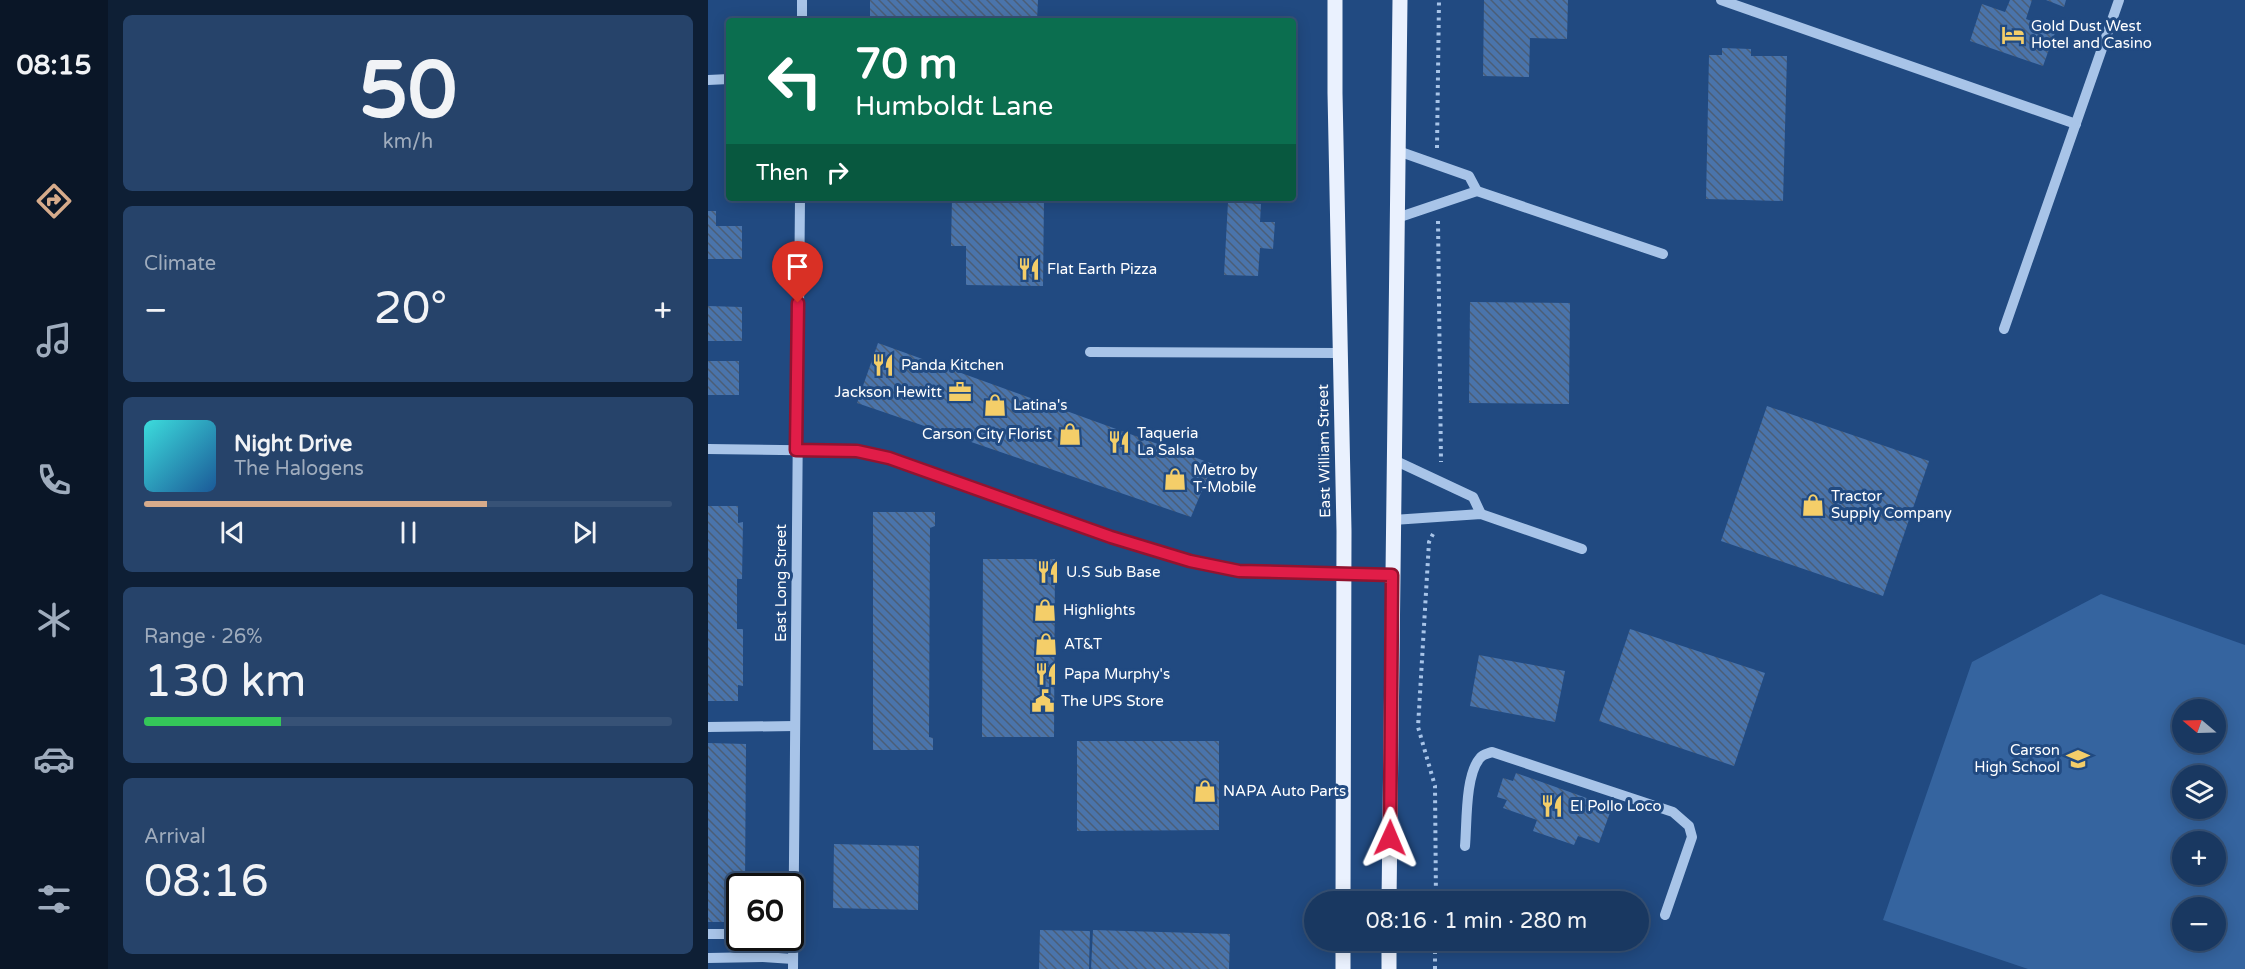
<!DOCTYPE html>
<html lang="en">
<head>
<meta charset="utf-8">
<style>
	:root { --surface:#193861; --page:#26436a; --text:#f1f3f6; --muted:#9facbd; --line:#375276; --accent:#d6ab8b }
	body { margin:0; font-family:"Varela Round",sans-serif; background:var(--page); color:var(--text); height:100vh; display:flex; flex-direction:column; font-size:22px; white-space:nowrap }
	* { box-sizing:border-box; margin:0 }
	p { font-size:20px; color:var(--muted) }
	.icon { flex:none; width:33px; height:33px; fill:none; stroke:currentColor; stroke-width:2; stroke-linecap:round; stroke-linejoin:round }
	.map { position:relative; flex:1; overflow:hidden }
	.side { display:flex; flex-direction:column; gap:15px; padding:15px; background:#0e1f35; width:600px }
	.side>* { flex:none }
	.guide { position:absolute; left:18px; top:18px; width:570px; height:183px; border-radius:6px; box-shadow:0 3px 15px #0003,0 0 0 2px var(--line); background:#0b6e4f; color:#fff; overflow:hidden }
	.needle { width:39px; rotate:289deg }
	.fabs { position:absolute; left:1464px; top:699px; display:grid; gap:12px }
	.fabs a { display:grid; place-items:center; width:54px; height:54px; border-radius:50%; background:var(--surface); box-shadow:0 3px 15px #0003,0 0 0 2px var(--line); font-size:30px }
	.speed { position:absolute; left:18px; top:873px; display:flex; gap:12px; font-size:30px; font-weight:700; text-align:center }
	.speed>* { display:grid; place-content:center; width:78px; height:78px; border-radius:50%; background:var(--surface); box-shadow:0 3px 15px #0003,0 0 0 2px var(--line); line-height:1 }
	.speed .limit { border:3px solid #111; border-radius:9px; background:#fff; color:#111 }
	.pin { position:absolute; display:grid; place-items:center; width:51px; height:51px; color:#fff; margin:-62px -26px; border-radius:50% 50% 50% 0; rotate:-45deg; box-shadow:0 0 6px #0007 }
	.pin .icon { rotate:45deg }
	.me { position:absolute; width:66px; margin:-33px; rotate:1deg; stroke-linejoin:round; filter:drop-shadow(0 0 4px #0008) }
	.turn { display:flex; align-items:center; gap:21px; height:126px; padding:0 30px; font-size:27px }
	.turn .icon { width:78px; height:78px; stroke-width:2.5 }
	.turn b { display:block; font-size:42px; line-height:51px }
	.then { display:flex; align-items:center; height:57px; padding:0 30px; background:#0003; gap:12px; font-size:22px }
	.big { font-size:45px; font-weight:600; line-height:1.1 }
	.side .widget { flex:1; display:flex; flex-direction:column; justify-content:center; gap:9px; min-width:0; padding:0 21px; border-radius:9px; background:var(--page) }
	.side .dial { align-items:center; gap:0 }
	.dial b { font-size:78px; line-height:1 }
	.song { display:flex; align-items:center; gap:18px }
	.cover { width:72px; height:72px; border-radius:9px; background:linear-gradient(135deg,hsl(180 70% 55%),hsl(210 70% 35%)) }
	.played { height:6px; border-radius:3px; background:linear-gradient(90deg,var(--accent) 65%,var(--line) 65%) }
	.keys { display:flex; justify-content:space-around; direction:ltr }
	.heat { display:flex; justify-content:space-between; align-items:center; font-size:33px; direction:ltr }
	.charge { height:9px; border-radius:4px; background:linear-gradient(90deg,#34c759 26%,var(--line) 0) }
	.trip { position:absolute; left:596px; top:891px; width:345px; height:60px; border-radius:30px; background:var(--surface); box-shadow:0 3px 15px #0003,0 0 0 2px var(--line); font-weight:600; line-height:60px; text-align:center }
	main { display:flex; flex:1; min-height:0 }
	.tab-bar { display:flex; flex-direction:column; width:108px; justify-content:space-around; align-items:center; background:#0a1627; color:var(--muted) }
	.tab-bar .icon { width:42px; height:42px }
	.tab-bar .current { color:var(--accent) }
	.tab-bar b { font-size:27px; color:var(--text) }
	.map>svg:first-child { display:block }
	.green { fill:#35649f; fill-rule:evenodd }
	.building { fill:url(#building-back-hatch) }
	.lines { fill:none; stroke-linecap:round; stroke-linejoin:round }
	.path { stroke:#a8c4e8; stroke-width:4; stroke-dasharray:3 4.5; stroke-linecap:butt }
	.minor { stroke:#a8c4e8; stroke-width:10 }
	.major { stroke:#eaf1fe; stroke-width:15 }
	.route-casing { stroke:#92132f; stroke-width:15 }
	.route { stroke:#e11d48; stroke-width:10 }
	.labels { text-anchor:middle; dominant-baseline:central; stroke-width:6; stroke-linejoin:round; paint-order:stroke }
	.poi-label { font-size:15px; fill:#fff; stroke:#214a81; text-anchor:start }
	.street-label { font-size:15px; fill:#fff; stroke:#214a81 }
</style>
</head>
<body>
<main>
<nav class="tab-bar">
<b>08:15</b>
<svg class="icon current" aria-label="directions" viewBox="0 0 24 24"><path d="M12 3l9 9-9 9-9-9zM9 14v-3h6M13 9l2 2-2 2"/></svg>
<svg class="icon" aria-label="music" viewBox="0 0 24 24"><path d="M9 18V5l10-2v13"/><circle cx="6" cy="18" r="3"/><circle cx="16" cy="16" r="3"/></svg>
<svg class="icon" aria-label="phone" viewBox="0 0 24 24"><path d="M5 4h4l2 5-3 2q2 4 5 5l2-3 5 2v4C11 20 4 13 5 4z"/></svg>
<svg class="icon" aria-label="climate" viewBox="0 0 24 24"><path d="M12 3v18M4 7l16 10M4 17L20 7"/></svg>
<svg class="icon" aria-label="car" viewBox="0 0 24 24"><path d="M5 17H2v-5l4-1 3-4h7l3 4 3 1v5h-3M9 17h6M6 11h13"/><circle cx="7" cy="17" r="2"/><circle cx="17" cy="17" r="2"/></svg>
<svg class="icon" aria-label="filters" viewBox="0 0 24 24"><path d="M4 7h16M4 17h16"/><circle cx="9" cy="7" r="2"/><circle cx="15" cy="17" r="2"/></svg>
</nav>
<section class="side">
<div class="widget dial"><b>50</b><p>km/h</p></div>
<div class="widget"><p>Climate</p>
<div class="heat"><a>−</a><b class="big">20°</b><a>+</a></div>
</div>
<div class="widget">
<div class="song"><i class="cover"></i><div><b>Night Drive</b><p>The Halogens</p></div></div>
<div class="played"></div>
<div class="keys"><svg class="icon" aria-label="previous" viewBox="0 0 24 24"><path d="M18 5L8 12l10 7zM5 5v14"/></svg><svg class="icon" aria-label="pause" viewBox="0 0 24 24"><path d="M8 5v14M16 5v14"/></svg><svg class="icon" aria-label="next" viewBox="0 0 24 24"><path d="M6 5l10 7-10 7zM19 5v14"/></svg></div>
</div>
<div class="widget"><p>Range · 26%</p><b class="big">130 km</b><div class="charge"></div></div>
<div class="widget"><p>Arrival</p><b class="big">08:16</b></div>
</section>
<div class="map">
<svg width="1537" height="969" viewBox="0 0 1537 969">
	<defs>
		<pattern id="building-back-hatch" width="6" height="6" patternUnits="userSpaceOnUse" patternTransform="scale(1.5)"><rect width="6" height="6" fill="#4a74ab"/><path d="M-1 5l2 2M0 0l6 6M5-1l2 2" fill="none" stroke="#4b5e77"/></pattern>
	</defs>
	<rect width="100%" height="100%" fill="#214a81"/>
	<path class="green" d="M1393 594 1537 645V969H1320L1175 920 1264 662ZM1474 710H1508V742H1474ZM1474 776H1508V808H1474ZM1474 842H1508V874H1474ZM1474 908H1508V940H1474Z"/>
	<g class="building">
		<path d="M162 0H330L329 21H162Z"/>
		<path d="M776 0H860L859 39 822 38 821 77 775 76Z"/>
		<path d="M1302 0H1324L1318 19 1348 30 1335 66 1262 41 1274 4 1297 12Z"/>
		<path d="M1338 0H1358L1356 7Z"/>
		<path d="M1014 48 1043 49V56H1079L1075 201 998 199 1001 55H1014Z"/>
		<path d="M244 198H336L335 286 258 285V246H243Z"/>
		<path d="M520 202 553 204 552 222H567L565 249 552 248 550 276 516 275Z"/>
		<path d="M0 211H8V226H34V259H0Z"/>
		<path d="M762 302 862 303 861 404 761 403Z"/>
		<path d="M0 306 34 307V341H0Z"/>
		<path d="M170 343 505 464 483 517 149 403Z"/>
		<rect x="0" y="361" width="31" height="34"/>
		<path d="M1059 406 1221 461 1175 596 1013 541Z"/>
		<path d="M0 506H30V523L35 522 34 579H29V629H35V686L30 685V701H0Z"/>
		<path d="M165 512H227V526L222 528 221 737 225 738V750H165Z"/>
		<path d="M275 559H347L346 737H274Z"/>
		<path d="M922 629 1057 673 1026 766 891 721Z"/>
		<path d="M771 655 857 671 847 722 762 706Z"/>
		<path d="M369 741H511V830L369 831Z"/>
		<path d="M0 743 38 744 37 886H32V922H0Z"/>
		<path d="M808 773 904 807 891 843 870 836 866 845 825 831 829 820 795 808 799 800 789 797 795 778 805 781Z"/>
		<path d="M126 844 211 846 210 910 125 908Z"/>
		<path d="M332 930 382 931 381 969H331Z"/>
		<path d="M385 930 522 934 521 969H383Z"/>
	</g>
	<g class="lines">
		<g class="path">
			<path d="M729 148 731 0"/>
			<path d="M730 221 733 462"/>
			<path d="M725 534 721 542 710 727 727 786 728 902"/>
			<path d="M727 969V940"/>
		</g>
		<g class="minor">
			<path d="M1013 0 1368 124"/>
			<path d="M94 21V0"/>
			<path d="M0 80 21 79"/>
			<path d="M690 151 761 176 769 191"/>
			<path d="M689 218 769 191 955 254"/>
			<path d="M1296 329 1411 0"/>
			<path d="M382 352 632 353"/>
			<path d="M0 449 149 451 181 458 403 537 481 561 531 571 684 575"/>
			<path d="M686 460 765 497 773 514"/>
			<path d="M685 520 773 514 874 549"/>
			<path d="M0 727 87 726"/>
			<path d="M757 846C759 824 757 775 772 758 775 754 779 754 784 752L965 812 981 826 984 837 957 915"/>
			<path d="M0 934H32"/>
			<path d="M0 958 55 957 85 959"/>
			<path d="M85 969 92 198"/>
		</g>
		<g class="major">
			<path d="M627 0V93L636 531 635 902"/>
			<path d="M681 902 692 0"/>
			<path d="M635 969V940"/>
			<path d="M681 969V940"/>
		</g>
	</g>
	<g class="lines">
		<g class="route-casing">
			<path id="route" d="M90 303 88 450 149 451 181 458 403 537 482 561 531 571 684 575 682 838"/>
		</g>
		<use href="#route" class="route"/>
	</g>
	<defs>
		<g id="hotel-bare" transform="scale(1.8)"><path d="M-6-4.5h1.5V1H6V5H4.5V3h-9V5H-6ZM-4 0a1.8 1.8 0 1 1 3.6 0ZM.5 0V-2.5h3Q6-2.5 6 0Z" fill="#f4ce69" stroke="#214a81" stroke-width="2.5" paint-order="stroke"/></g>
		<g id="restaurant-bare" transform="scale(1.8)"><path d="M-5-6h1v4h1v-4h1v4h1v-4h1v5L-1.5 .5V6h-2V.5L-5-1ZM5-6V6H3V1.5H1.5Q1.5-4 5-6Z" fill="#f4ce69" stroke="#214a81" stroke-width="2.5" paint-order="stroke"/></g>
		<g id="office-bare" transform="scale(1.8)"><path d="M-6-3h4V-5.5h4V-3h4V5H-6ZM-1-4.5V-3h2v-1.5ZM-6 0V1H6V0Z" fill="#f4ce69" stroke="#214a81" stroke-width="2.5" paint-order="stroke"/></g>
		<g id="shop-bare" transform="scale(1.8)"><path d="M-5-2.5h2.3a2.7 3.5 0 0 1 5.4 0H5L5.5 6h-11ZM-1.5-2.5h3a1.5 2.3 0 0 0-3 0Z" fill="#f4ce69" stroke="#214a81" stroke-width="2.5" paint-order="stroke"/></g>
		<g id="civic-bare" transform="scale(1.8)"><path d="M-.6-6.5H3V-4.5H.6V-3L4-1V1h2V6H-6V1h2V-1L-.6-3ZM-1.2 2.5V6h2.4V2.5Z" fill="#f4ce69" stroke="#214a81" stroke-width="2.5" paint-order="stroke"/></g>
		<g id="school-bare" transform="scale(1.8)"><path d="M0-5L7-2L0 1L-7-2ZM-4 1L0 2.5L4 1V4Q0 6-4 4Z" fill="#f4ce69" stroke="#214a81" stroke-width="2.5" paint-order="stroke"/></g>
	</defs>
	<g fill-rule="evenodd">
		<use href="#hotel-bare" x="1305" y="35"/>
		<use href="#restaurant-bare" x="321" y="269"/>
		<use href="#restaurant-bare" x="175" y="365"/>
		<use href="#office-bare" x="252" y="392"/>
		<use href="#shop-bare" x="287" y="405"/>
		<use href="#shop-bare" x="362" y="434"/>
		<use href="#restaurant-bare" x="411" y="442"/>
		<use href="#shop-bare" x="467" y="479"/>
		<use href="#shop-bare" x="1105" y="505"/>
		<use href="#restaurant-bare" x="340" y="572"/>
		<use href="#shop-bare" x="337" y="610"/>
		<use href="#shop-bare" x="338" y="644"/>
		<use href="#restaurant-bare" x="338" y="674"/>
		<use href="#civic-bare" x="335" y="701"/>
		<use href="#school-bare" x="1370" y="759"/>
		<use href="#shop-bare" x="497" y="791"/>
		<use href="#restaurant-bare" x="844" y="806"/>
	</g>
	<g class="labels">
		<g class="poi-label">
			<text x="1323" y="26">Gold Dust West<tspan x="1323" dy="17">Hotel and Casino</tspan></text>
			<text x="339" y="269">Flat Earth Pizza</text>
			<text x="193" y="365">Panda Kitchen</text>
			<text x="234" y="392" text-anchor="end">Jackson Hewitt</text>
			<text x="305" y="405">Latina's</text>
			<text x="429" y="433">Taqueria<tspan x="429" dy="17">La Salsa</tspan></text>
			<text x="344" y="434" text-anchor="end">Carson City Florist</text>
			<text x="485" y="470">Metro by<tspan x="485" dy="17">T-Mobile</tspan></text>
			<text x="1123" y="496">Tractor<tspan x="1123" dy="17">Supply Company</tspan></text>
			<text x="358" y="572">U.S Sub Base</text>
			<text x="355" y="610">Highlights</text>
			<text x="356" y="644">AT&amp;T</text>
			<text x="356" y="674">Papa Murphy's</text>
			<text x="353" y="701">The UPS Store</text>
			<text x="1352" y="750" text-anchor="end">Carson<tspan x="1352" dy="17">High School</tspan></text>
			<text x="515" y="791">NAPA Auto Parts</text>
			<text x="862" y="806">El Pollo Loco</text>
		</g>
		<g class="street-label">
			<text transform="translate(616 451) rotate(-91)">East William Street</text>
			<text transform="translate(73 583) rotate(-90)">East Long Street</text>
		</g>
	</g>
</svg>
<div class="fabs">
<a><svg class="needle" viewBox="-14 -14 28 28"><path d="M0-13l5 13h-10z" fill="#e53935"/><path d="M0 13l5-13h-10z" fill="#9facbd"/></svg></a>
<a><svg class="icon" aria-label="layers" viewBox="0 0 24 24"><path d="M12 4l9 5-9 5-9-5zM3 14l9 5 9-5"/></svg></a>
<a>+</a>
<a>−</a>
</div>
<div class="speed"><div class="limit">60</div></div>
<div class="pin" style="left:90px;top:303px;background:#d93025"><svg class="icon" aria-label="arrive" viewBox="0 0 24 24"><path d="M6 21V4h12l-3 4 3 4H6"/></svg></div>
<svg class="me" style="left:682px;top:838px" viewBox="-20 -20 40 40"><path d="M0-17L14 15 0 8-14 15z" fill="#e11d48" stroke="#fff" stroke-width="4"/></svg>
<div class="trip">08:16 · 1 min · 280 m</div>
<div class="guide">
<div class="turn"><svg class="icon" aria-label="left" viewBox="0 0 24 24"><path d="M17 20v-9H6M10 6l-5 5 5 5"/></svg><div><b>70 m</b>Humboldt Lane</div></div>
<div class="then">Then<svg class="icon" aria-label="right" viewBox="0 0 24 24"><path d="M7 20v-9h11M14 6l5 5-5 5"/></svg></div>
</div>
</div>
</main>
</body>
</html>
